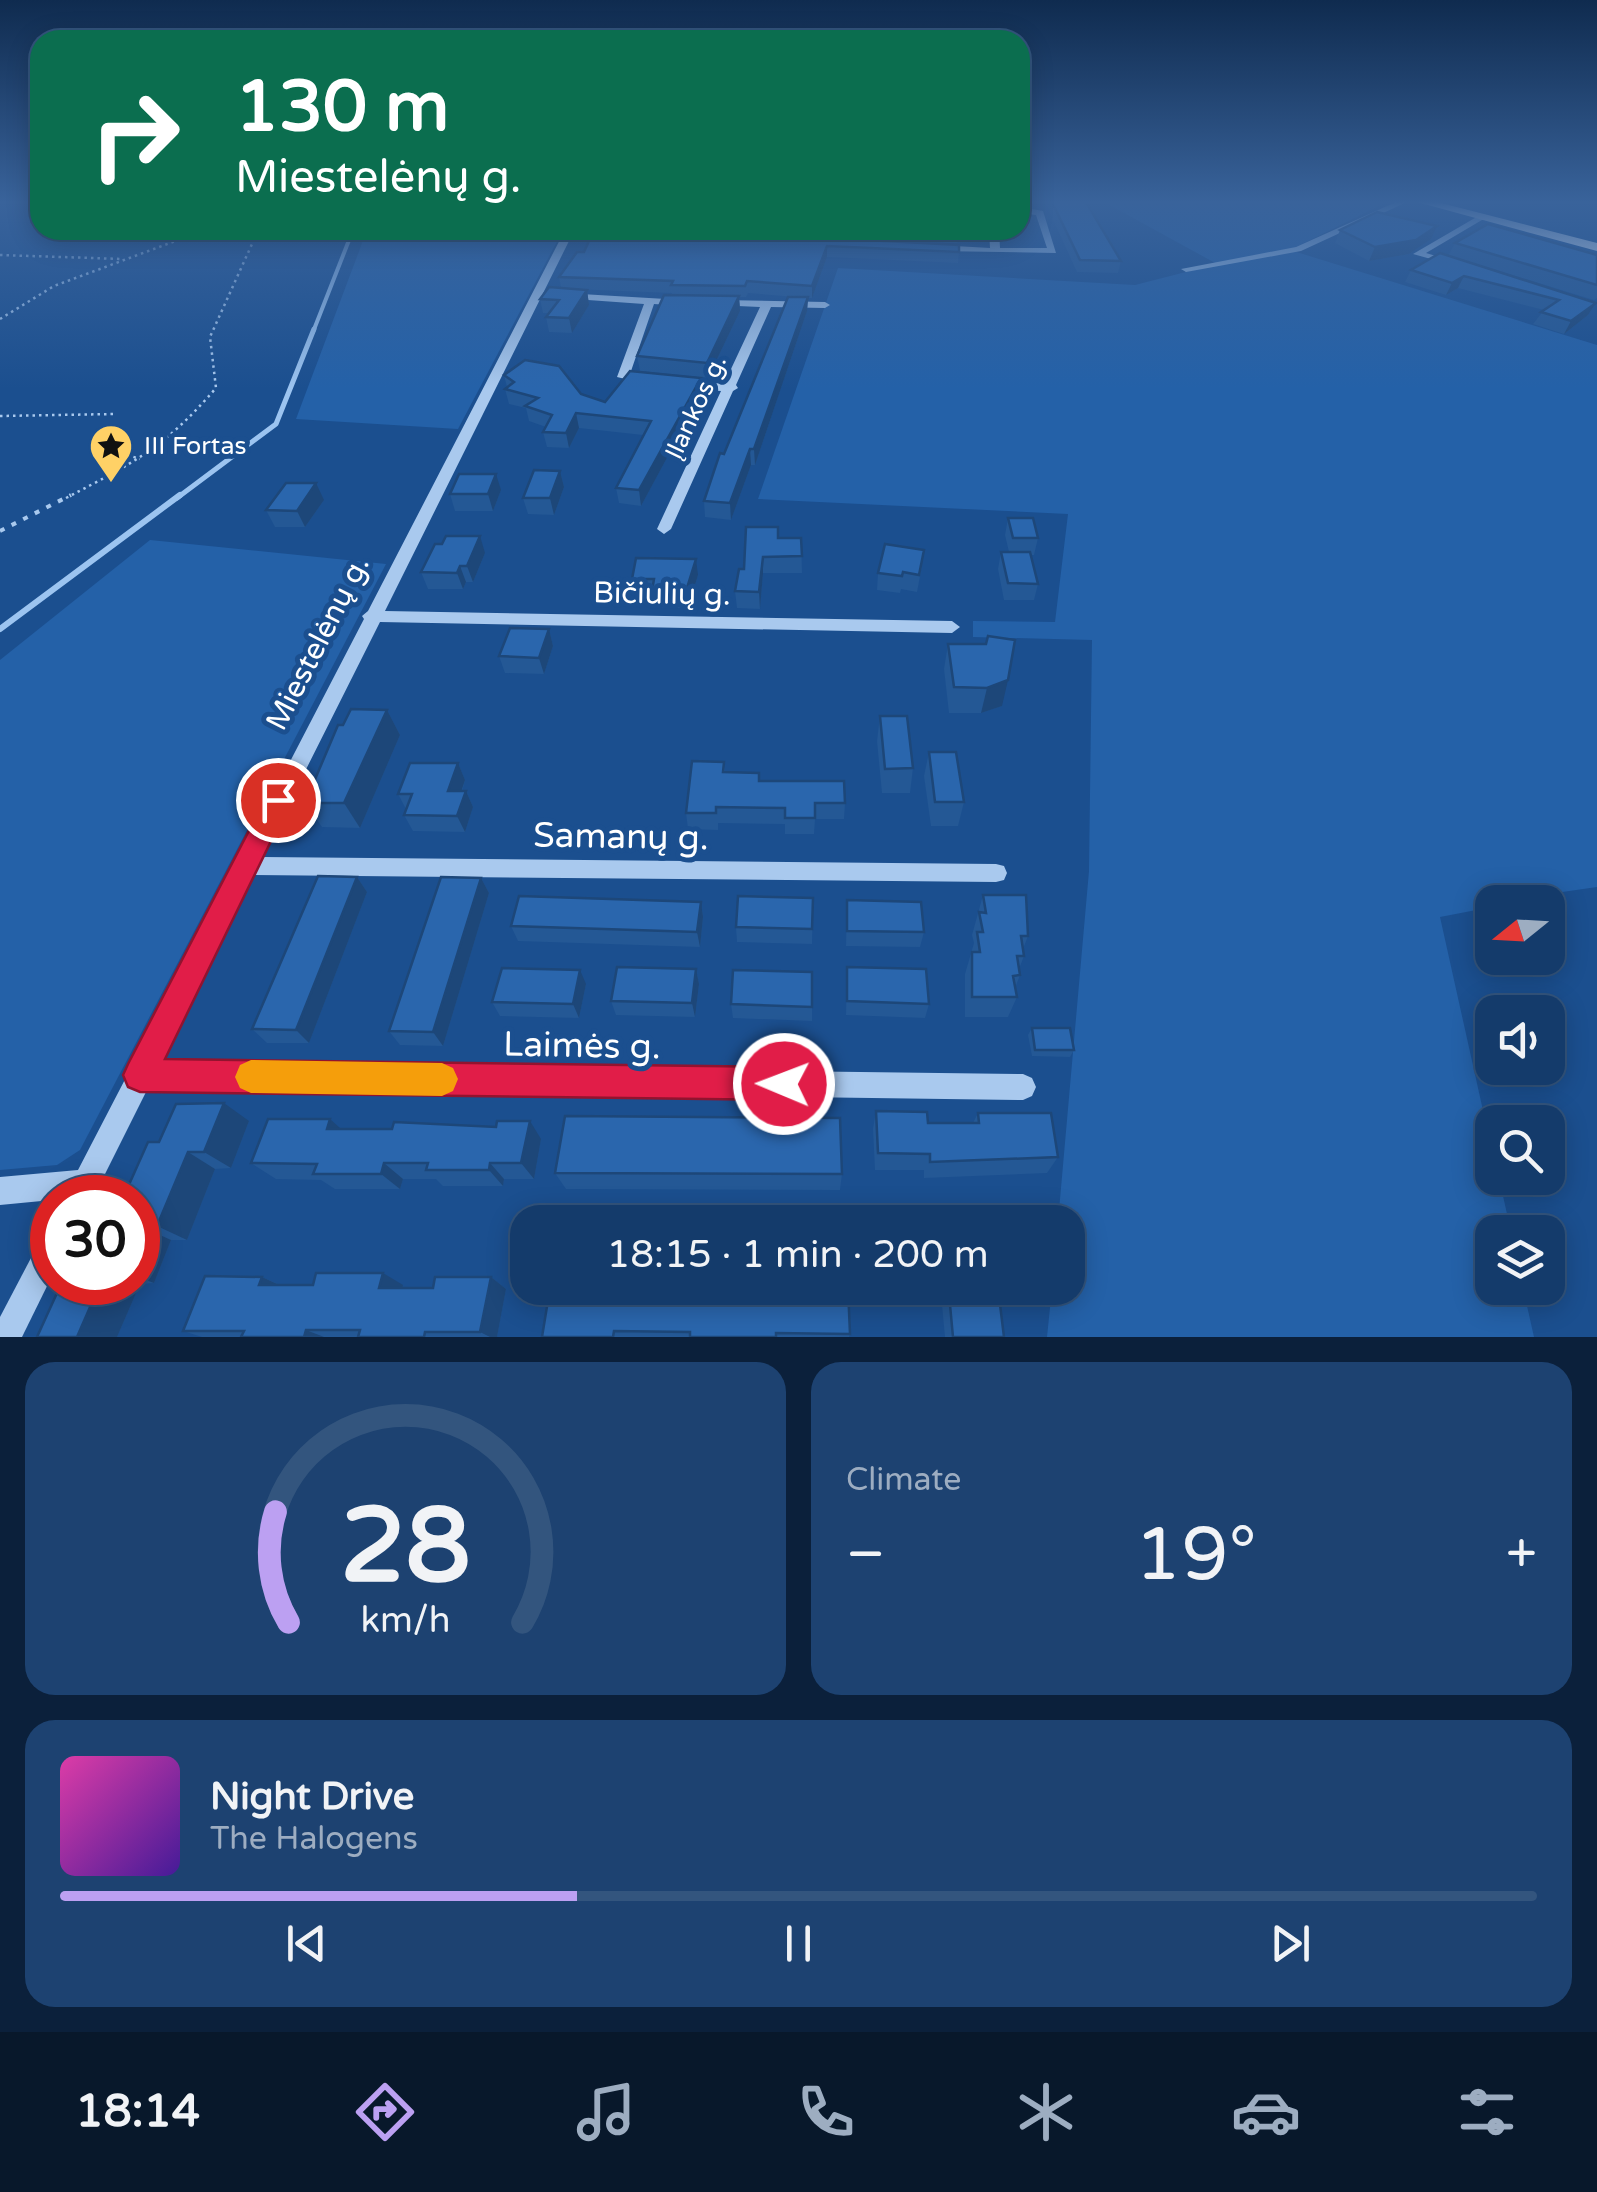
<!DOCTYPE html>
<html lang="en">
<head>
<meta charset="utf-8">
<style>
	:root { --surface:#143b6b; --page:#1d4271; --text:#f1f3f6; --muted:#9dadc1; --line:#33557e; --accent:#bca0f2 }
	body { margin:0; font-family:"Varela Round",sans-serif; background:var(--page); color:var(--text); height:100vh; display:flex; flex-direction:column; font-size:38px; white-space:nowrap }
	* { box-sizing:border-box; margin:0 }
	p { font-size:32px; color:var(--muted) }
	.icon { flex:none; width:55px; height:55px; fill:none; stroke:currentColor; stroke-width:2; stroke-linecap:round; stroke-linejoin:round }
	.map { position:relative; height:1337px; overflow:hidden }
	.panel { display:flex; flex-direction:column; gap:25px; padding:25px; background:#0b203b; flex:1 }
	.panel>* { flex:none }
	.top-card { position:absolute; left:30px; top:30px; width:1000px; height:210px; border-radius:30px; box-shadow:0 5px 25px #0003,0 0 0 2px var(--line); background:#0b6e4f; color:#fff; overflow:hidden }
	.needle { width:65px; rotate:252deg }
	.tools { position:absolute; left:1475px; top:885px; display:grid; gap:20px }
	.tools a { display:grid; place-items:center; width:90px; height:90px; border-radius:20px; background:var(--surface); box-shadow:0 5px 25px #0003,0 0 0 2px var(--line); font-size:50px }
	.speed { position:absolute; left:30px; top:1175px; display:flex; gap:20px; font-size:50px; font-weight:700; text-align:center }
	.speed>* { display:grid; place-content:center; width:130px; height:130px; border-radius:50%; background:var(--surface); box-shadow:0 5px 25px #0003,0 0 0 2px var(--line); line-height:1 }
	.speed .limit { border:15px solid #d22; background:#fff; color:#111 }
	.pin { position:absolute; display:grid; place-items:center; width:85px; height:85px; color:#fff; margin:-42px; border:5px solid #fff; border-radius:50%; box-shadow:0 2px 10px #0007 }
	.me { position:absolute; width:110px; margin:-55px; rotate:271deg; stroke-linejoin:round; filter:drop-shadow(0 0 8px #0008) }
	.turn { display:flex; align-items:center; gap:35px; height:210px; padding:0 40px; font-size:45px }
	.turn .icon { width:130px; height:130px; stroke-width:2.5 }
	.turn b { display:block; font-size:70px; line-height:85px }
	.big { font-size:75px; font-weight:600; line-height:1.1 }
	.panel .tile { flex:1; display:flex; flex-direction:column; justify-content:center; gap:15px; min-width:0; padding:0 35px; border-radius:30px; background:var(--page) }
	.panel .dial { align-items:center; gap:0 }
	.dial svg { height:260px; overflow:visible; fill:none; stroke:var(--line); stroke-width:7; stroke-linecap:round; text-anchor:middle }
	.dial text { fill:var(--text); stroke:none }
	.song { display:flex; align-items:center; gap:30px }
	.cover { width:120px; height:120px; border-radius:15px; background:linear-gradient(135deg,hsl(320 70% 55%),hsl(260 70% 35%)) }
	.played { height:10px; border-radius:5px; background:linear-gradient(90deg,var(--accent) 35%,var(--line) 35%) }
	.keys { display:flex; justify-content:space-around; direction:ltr }
	.heat { display:flex; justify-content:space-between; align-items:center; font-size:55px; direction:ltr }
	.panel .tiles { flex:1; display:grid; gap:25px; grid-template-columns:1fr 1fr }
	.tile:last-child { grid-column:span 2 }
	.trip { position:absolute; left:510px; top:1205px; width:575px; height:100px; border-radius:30px; background:var(--surface); box-shadow:0 5px 25px #0003,0 0 0 2px var(--line); font-weight:600; line-height:100px; text-align:center }
	.tabs { display:flex; height:160px; justify-content:space-around; align-items:center; background:#08182b; color:var(--muted) }
	.tabs .icon { width:70px; height:70px }
	.tabs .selected { color:var(--accent) }
	.tabs b { font-size:45px; color:var(--text) }
	.map>svg:first-child { display:block }
	.green { fill:#2461a8 }
	.lines { fill:none; stroke-linecap:round; stroke-linejoin:round }
	.stream-far2 { stroke:#9cc4f0; stroke-width:4 }
	.stream-far1 { stroke:#9cc4f0; stroke-width:5 }
	.stream { stroke:#9cc4f0; stroke-width:6 }
	.path-far1 { stroke:#a9c9ee; stroke-width:2.5; stroke-dasharray:2.5 4; stroke-linecap:butt }
	.path { stroke:#a9c9ee; stroke-width:4; stroke-dasharray:5 8; stroke-linecap:butt }
	.minor { fill:#a9c9ee; fill-rule:evenodd }
	.major { fill:#f0f6ff; fill-rule:evenodd }
	.wall { fill:#245895 }
	.shaded-wall { fill:#1d4779 }
	.building { fill:#2a66ad; stroke:#1d4779; stroke-width:2.5 }
	.route { fill:#e11d48; stroke:#92132f; stroke-width:2.5 }
	.slow { fill:#f59e0b }
	.labels { text-anchor:middle; dominant-baseline:central; stroke-width:10; stroke-linejoin:round; paint-order:stroke }
	.far-street-label { font-size:25px; fill:#fff; stroke:#1b4f8f }
	.far-poi-label { font-size:25px; fill:#fff; stroke:#1b4f8f; text-anchor:start }
	.street-label { font-size:30px; fill:#fff; stroke:#1b4f8f }
	.near-street-label { font-size:35px; fill:#fff; stroke:#1b4f8f }
</style>
</head>
<body>
<div class="map">
<svg width="1597" height="1337" viewBox="0 0 1597 1337">
	<rect width="100%" height="100%" fill="#1b4f8f"/>
	<g class="green">
		<path d="M1104 202H1387L1290 250 1597 345V887L1492 902V907L1440 917 1492 1151V1178H1499L1511 1232H1492V1288H1523L1534 1337H1047L1052 1288H1068V1222H1058L1089 871 1092 640 973 637V621L1055 622 1068 514 758 499 838 268 1135 285 1217 264Z"/>
		<path d="M367 230H563L458 429 296 419Z"/>
		<path d="M150 540 386 564 80 1150 57 1165 0 1170V660Z"/>
	</g>
	<g class="lines">
		<path class="stream-far2" d="M313 332 353 230"/>
		<path class="stream-far1" d="M177 498 276 424 314 329"/>
		<path class="stream" d="M0 629 180 495"/>
		<g class="path-far1">
			<path d="M221 233 237 230"/>
			<path d="M0 255 123 259"/>
			<path d="M0 319 54 286 205 230"/>
			<path d="M0 416 115 414"/>
			<path d="M121 453 140 459"/>
			<path d="M66 498C135 462 164 448 216 388L210 337 252 244 251 230"/>
		</g>
		<path class="path" d="M0 531 71 495"/>
		<g class="minor">
			<path d="M1396 202H1407L1301 251 1186 272 1181 269 1296 247Z"/>
			<path d="M1020 207 1043 211 1056 253 937 251 932 248 937 245 990 248 989 230H999L1000 248H1047L1036 215 1020 213Z"/>
			<path d="M1480 215 1487 217 1426 253 1456 262V266L1413 254Z"/>
			<path d="M565 230 607 232 571 237 385 611 952 621 960 627 952 633 380 622 262 857 996 864 1004 866 1007 873 1004 880 996 882 253 875 160 1063 1023 1074 1032 1078 1036 1087 1032 1096 1023 1100 148 1088 93 1198H52V1200L0 1205V1177L78 1170 364 619 362 616 368 611Z"/>
			<path d="M564 293 683 300 688 303 683 306 654 304 630 374 650 377 652 380 646 384 617 377 644 304 560 298V294Z"/>
			<path d="M719 300 825 302 830 305 825 308 771 307 736 385 738 388 733 391 671 529 664 534 657 529 721 391 677 387 671 383 677 379 724 384 760 307 715 305V301Z"/>
			<path d="M52 1233V1276L22 1337H0V1317L42 1237Z"/>
		</g>
		<path class="major" d="M1417 202H1437L1597 243V251Z"/>
	</g>
	<g class="wall">
		<path d="M1045 202H1086L1121 261 1118 273 1077 272Z"/>
		<path d="M594 230H959L957 243 771 235 959 252 958 263 827 257 812 298H808L807 311 755 465H751L731 520 705 517 704 501 795 297 748 293 746 297H739L740 311 708 378 640 371 637 356 672 295V293L572 289 587 290 589 305 572 333 549 332 546 317 549 313H543L540 299 561 288 559 277 584 252Z"/>
		<path d="M1340 230 1431 239 1409 254 1369 261 1335 243Z"/>
		<path d="M1455 243 1597 255V298L1594 300 1457 258 1596 303 1588 315 1564 334 1533 324 1544 310 1458 288 1446 295 1405 282 1411 270 1448 256Z"/>
		<path d="M504 375 605 402 701 378 702 393 641 506 619 503 616 488 643 435 579 428 569 448 547 447 543 432 546 427 529 421 526 408 509 404 505 389 507 387Z"/>
		<path d="M560 471 564 487 554 515 528 514 523 498Z"/>
		<path d="M501 490 493 511H455L450 494Z"/>
		<path d="M324 500 305 527H275L266 510Z"/>
		<path d="M1008 518 1038 538 1034 555H1030L1038 584 1034 600H1004L998 569 1001 552H1009L1005 535Z"/>
		<path d="M778 538H801L802 573H763L760 609 737 608 735 591 744 569Z"/>
		<path d="M442 544 485 553 473 582H466L463 589H428L421 572Z"/>
		<path d="M922 566 917 592 901 589 900 593 877 590 878 573Z"/>
		<path d="M698 575 688 608H654L652 596H635L632 579Z"/>
		<path d="M549 629 553 646 544 674 505 673 499 656Z"/>
		<path d="M948 644H986L1002 706 981 713H949L944 669Z"/>
		<path d="M387 710 400 735 360 828 322 827 305 803 343 725Z"/>
		<path d="M880 716 913 768 910 793H882L877 741Z"/>
		<path d="M929 752 964 802 958 826H931L924 776Z"/>
		<path d="M724 762 725 772 845 803 844 819H815L814 834H785V824L718 823V830L688 829 686 813Z"/>
		<path d="M458 763 465 780 462 791H466L473 807 465 832 413 831 404 815 406 809 398 794Z"/>
		<path d="M357 877 367 892 309 1043H267L252 1029Z"/>
		<path d="M481 878 489 893 443 1046 400 1045 389 1031Z"/>
		<path d="M983 895 1028 936 1023 949 1024 956 1019 969 1020 975 1015 988 1017 997 1008 1017H965V974L974 943 972 935Z"/>
		<path d="M813 898 812 944 737 942 736 927Z"/>
		<path d="M847 900 924 932 920 947 846 946Z"/>
		<path d="M701 902 703 917 700 947 518 941 511 926Z"/>
		<path d="M847 967 929 1004 925 1018 846 1015Z"/>
		<path d="M696 969 699 984 695 1017 616 1015 611 1001Z"/>
		<path d="M812 972V1021L733 1018 731 1004Z"/>
		<path d="M586 984 579 1018 500 1016 492 1002Z"/>
		<path d="M1032 1028 1074 1050 1070 1057 1032 1056 1028 1035Z"/>
		<path d="M876 1111 928 1123H973L978 1113 1058 1157 1047 1173 924 1178V1170H875L873 1129Z"/>
		<path d="M249 1121 231 1168 215 1169 187 1240H171L154 1283 140 1284 117 1337H37L62 1282H138V1198L159 1142Z"/>
		<path d="M341 1129 541 1139 534 1179H504L503 1186H443L436 1179H403L400 1189H335L321 1180 276 1179 251 1163Z"/>
		<path d="M555 1173 842 1174 840 1190 566 1189Z"/>
		<path d="M262 1277 280 1285H403L402 1288H433L491 1277 506 1289 497 1337H202L183 1331Z"/>
		<path d="M883 1288H998L1004 1337H945L942 1305H884Z"/>
		<path d="M700 1289 850 1334 849 1337H542Z"/>
	</g>
	<g class="shaded-wall">
		<path d="M1437 226 1431 239 1409 254 1369 261 1375 247Z"/>
		<path d="M827 246V257L812 298V286Z"/>
		<path d="M1464 276 1458 288 1446 295 1452 283Z"/>
		<path d="M587 290 589 305 572 333 569 318Z"/>
		<path d="M739 296 740 311 708 378 707 363Z"/>
		<path d="M808 297 807 311 755 465 754 449Z"/>
		<path d="M1596 303 1588 315 1564 334 1571 321Z"/>
		<path d="M701 378 702 393 641 506 639 490Z"/>
		<path d="M576 413 579 428 569 448 566 433Z"/>
		<path d="M750 449 751 465 731 520 730 503Z"/>
		<path d="M560 471 564 487 554 515 550 498Z"/>
		<path d="M496 474 501 490 493 511 488 494Z"/>
		<path d="M316 483 324 500 305 527 297 511Z"/>
		<path d="M480 536 485 553 473 582 467 566Z"/>
		<path d="M763 557V573L760 609 759 592Z"/>
		<path d="M696 559 698 575 688 608 686 591Z"/>
		<path d="M460 566 466 582 463 589 457 573Z"/>
		<path d="M549 629 553 646 544 674 539 658Z"/>
		<path d="M1008 680 1002 706 981 713 987 688Z"/>
		<path d="M387 710 400 735 360 828 344 803Z"/>
		<path d="M458 763 465 780 456 807 448 791Z"/>
		<path d="M466 791 473 807 465 832 457 816Z"/>
		<path d="M357 877 367 892 309 1043 296 1030Z"/>
		<path d="M481 878 489 893 443 1046 433 1032Z"/>
		<path d="M701 902 703 917 700 947 697 932Z"/>
		<path d="M696 969 699 984 695 1017 692 1003Z"/>
		<path d="M580 970 586 984 579 1018 573 1004Z"/>
		<path d="M224 1103 249 1121 231 1168 204 1152Z"/>
		<path d="M330 1119 350 1137 327 1129Z"/>
		<path d="M530 1121 541 1139 534 1179 521 1163Z"/>
		<path d="M188 1152 215 1169 187 1240 157 1226Z"/>
		<path d="M384 1163 403 1179 400 1189 381 1174Z"/>
		<path d="M490 1163 504 1179 503 1186 489 1170Z"/>
		<path d="M140 1226 171 1240 154 1283 138 1277V1232Z"/>
		<path d="M383 1273 403 1285 400 1299 379 1288Z"/>
		<path d="M262 1277 288 1289 259 1285Z"/>
		<path d="M491 1277 506 1289 497 1337H490L480 1332Z"/>
		<path d="M101 1282 140 1284 117 1337H77Z"/>
		<path d="M306 1330 324 1337H304Z"/>
	</g>
	<g class="building">
		<path d="M1052 202H1086L1121 261 1080 260Z"/>
		<path d="M1377 212 1437 226 1416 240 1375 247 1340 230Z"/>
		<path d="M1488 224 1597 255V285L1455 243Z"/>
		<path d="M594 230H677L959 245V252L827 246 812 286 747 281 745 286 671 285 673 281 559 277 577 252H584Z"/>
		<path d="M1440 253 1596 303 1571 321 1541 312 1559 300 1464 276 1452 283 1411 270Z"/>
		<path d="M549 287 587 290 569 318 546 317 559 300 540 299Z"/>
		<path d="M664 295 739 296 707 363 637 356Z"/>
		<path d="M788 297H808L754 449H750L730 503 704 501 720 453 724 454Z"/>
		<path d="M525 360 559 366 581 394 605 402 630 371 701 378 639 490 616 488 651 421 576 413 566 433 543 432 552 415 525 406 538 398 505 389 514 382 504 375Z"/>
		<path d="M534 470 560 471 550 498H523Z"/>
		<path d="M459 474H496L488 494H450Z"/>
		<path d="M286 483H316L297 511 266 510Z"/>
		<path d="M1008 518H1033L1038 538H1013Z"/>
		<path d="M746 527H778V538H801L802 556 763 557 759 592 735 591 739 569H744Z"/>
		<path d="M446 536H480L467 566H460L457 573 421 572 435 544H442Z"/>
		<path d="M885 544 924 550 919 575 903 572 902 576 878 573Z"/>
		<path d="M1001 552H1030L1038 584 1008 583Z"/>
		<path d="M636 558 696 559 686 591H652L654 579H632Z"/>
		<path d="M510 628 549 629 539 658 499 656Z"/>
		<path d="M988 636 1015 640 1008 680 987 688 954 687 948 644H986Z"/>
		<path d="M351 709 387 710 344 803H305L338 725H343Z"/>
		<path d="M880 716H907L913 768 885 769Z"/>
		<path d="M929 752H956L964 802H935Z"/>
		<path d="M692 761 724 762 723 772 759 773V781H844L845 803H815V818H785V808L716 807V813H686Z"/>
		<path d="M410 763H458L448 791H466L457 816 404 815 412 794H398Z"/>
		<path d="M318 876 357 877 296 1030 252 1029Z"/>
		<path d="M441 877 481 878 433 1032 389 1031Z"/>
		<path d="M983 895H1026L1028 936H1021L1024 956H1017L1020 975 1013 976 1017 997H972V952H980L977 932H983L979 912 986 913Z"/>
		<path d="M519 896 701 902 697 932 511 926Z"/>
		<path d="M738 896 813 898 812 929 736 927Z"/>
		<path d="M847 900 921 902 924 932 847 931Z"/>
		<path d="M617 967 696 969 692 1003 611 1001Z"/>
		<path d="M847 967 926 969 929 1004 847 1001Z"/>
		<path d="M502 968 580 970 573 1004 492 1002Z"/>
		<path d="M733 970 812 972V1007L731 1004Z"/>
		<path d="M1032 1028H1070L1074 1050H1035Z"/>
		<path d="M224 1103 204 1152H188L157 1226H140L138 1232V1198H123L148 1142H159L176 1104Z"/>
		<path d="M876 1111 927 1112 928 1123H979L978 1113H1051L1058 1157 930 1162V1154L878 1153Z"/>
		<path d="M565 1116 840 1118 842 1174 555 1173Z"/>
		<path d="M268 1119H330L327 1129H392L394 1122 496 1127 497 1121H530L521 1163H490L489 1170H426L428 1163H384L381 1174H313L317 1164 251 1163Z"/>
		<path d="M316 1273H383L379 1288H433L435 1277H491L480 1332H425L424 1337H358L360 1330H306L304 1337H241L244 1331H183L205 1276 262 1277 259 1285H313Z"/>
		<path d="M62 1282H101L77 1337H37Z"/>
		<path d="M550 1288H695V1289L771 1290V1288H848L850 1334 776 1333V1337H690V1332L614 1331 613 1337H542Z"/>
		<path d="M888 1288H998L1004 1337H953L949 1294 888 1293Z"/>
	</g>
	<linearGradient id="sky" x2="0" y2="1"><stop stop-color="#0f2b4f"/><stop offset="0.52" stop-color="#39639b"/><stop offset="1" stop-color="#39639b" stop-opacity="0"/></linearGradient>
	<rect width="1597" height="389" fill="url(#sky)"/>
	<path class="route" d="M278 789 291 800 165 1059 784 1067 796 1072 801 1084 796 1095 784 1100 140 1092 128 1087 123 1075 128 1064 269 792Z"/>
	<path class="slow" d="M251 1060 442 1063 453 1068 458 1079 453 1091 442 1096 251 1093 240 1088 235 1077 240 1065Z"/>
	<defs>
		<g id="sight-pin" transform="scale(2.25)"><path d="M0 17L-7.5 6A9.5 9.5 0 1 1 7.5 6Z" fill="#ffd166" stroke="#1b4f8f"/><path d="M0-6L1.8-2.2L6-1.7L2.9 1.2L3.7 5.4L0 3.3L-3.7 5.4L-2.9 1.2L-6-1.7L-1.8-2.2Z" fill="#111"/></g>
	</defs>
	<g fill-rule="evenodd">
		<use href="#sight-pin" x="111" y="446"/>
	</g>
	<g class="labels">
		<g class="far-street-label">
			<text transform="translate(696 407) rotate(-65)">Įlankos g.</text>
		</g>
		<g class="far-poi-label">
			<text x="144" y="446">III Fortas</text>
		</g>
		<g class="street-label">
			<text transform="translate(662 594) rotate(1)">Bičiulių g.</text>
			<text transform="translate(318 643) rotate(-63)">Miestelėnų g.</text>
		</g>
		<g class="near-street-label">
			<text transform="translate(621 837) rotate(1)">Samanų g.</text>
			<text transform="translate(582 1046) rotate(1)">Laimės g.</text>
		</g>
	</g>
</svg>
<div class="tools">
<a><svg class="needle" viewBox="-14 -14 28 28"><path d="M0-13l5 13h-10z" fill="#e53935"/><path d="M0 13l5-13h-10z" fill="#9dadc1"/></svg></a>
<a><svg class="icon" aria-label="sound" viewBox="0 0 24 24"><path d="M4 9h4l5-4v14l-5-4H4zM17 9q2 3 0 6"/></svg></a>
<a><svg class="icon" aria-label="search" viewBox="0 0 24 24"><circle cx="10" cy="10" r="6"/><path d="M15 15l6 6"/></svg></a>
<a><svg class="icon" aria-label="layers" viewBox="0 0 24 24"><path d="M12 4l9 5-9 5-9-5zM3 14l9 5 9-5"/></svg></a>
</div>
<div class="speed"><div class="limit">30</div></div>
<div class="pin" style="left:278px;top:800px;background:#d93025"><svg class="icon" aria-label="arrive" viewBox="0 0 24 24"><path d="M6 21V4h12l-3 4 3 4H6"/></svg></div>
<svg class="me" style="left:784px;top:1084px" viewBox="-20 -20 40 40"><circle r="17" fill="#e11d48" stroke="#fff" stroke-width="3"/><path d="M0-11L8 9 0 5-8 9z" fill="#fff"/></svg>
<div class="trip">18:15 · 1 min · 200 m</div>
<div class="top-card">
<div class="turn"><svg class="icon" aria-label="right" viewBox="0 0 24 24"><path d="M7 20v-9h11M14 6l5 5-5 5"/></svg><div><b>130 m</b>Miestelėnų g.</div></div>
</div>
</div>
<section class="panel">
<div class="tiles">
<div class="tile dial"><svg viewBox="0 0 100 80">
<path d="M14 69A42 42 0 1 1 86 69"/>
<path d="M14 69A42 42 0 0 1 10 35" stroke="#bca0f2"/>
<text x="50" y="56" font-size="32" font-weight="700">28</text>
<text x="50" y="72" font-size="11">km/h</text>
</svg></div>
<div class="tile"><p>Climate</p>
<div class="heat"><a>−</a><b class="big">19°</b><a>+</a></div>
</div>
<div class="tile">
<div class="song"><i class="cover"></i><div><b>Night Drive</b><p>The Halogens</p></div></div>
<div class="played"></div>
<div class="keys"><svg class="icon" aria-label="previous" viewBox="0 0 24 24"><path d="M18 5L8 12l10 7zM5 5v14"/></svg><svg class="icon" aria-label="pause" viewBox="0 0 24 24"><path d="M8 5v14M16 5v14"/></svg><svg class="icon" aria-label="next" viewBox="0 0 24 24"><path d="M6 5l10 7-10 7zM19 5v14"/></svg></div>
</div>
</div>
</section>
<nav class="tabs">
<b>18:14</b>
<svg class="icon selected" aria-label="directions" viewBox="0 0 24 24"><path d="M12 3l9 9-9 9-9-9zM9 14v-3h6M13 9l2 2-2 2"/></svg>
<svg class="icon" aria-label="music" viewBox="0 0 24 24"><path d="M9 18V5l10-2v13"/><circle cx="6" cy="18" r="3"/><circle cx="16" cy="16" r="3"/></svg>
<svg class="icon" aria-label="phone" viewBox="0 0 24 24"><path d="M5 4h4l2 5-3 2q2 4 5 5l2-3 5 2v4C11 20 4 13 5 4z"/></svg>
<svg class="icon" aria-label="climate" viewBox="0 0 24 24"><path d="M12 3v18M4 7l16 10M4 17L20 7"/></svg>
<svg class="icon" aria-label="car" viewBox="0 0 24 24"><path d="M5 17H2v-5l4-1 3-4h7l3 4 3 1v5h-3M9 17h6M6 11h13"/><circle cx="7" cy="17" r="2"/><circle cx="17" cy="17" r="2"/></svg>
<svg class="icon" aria-label="filters" viewBox="0 0 24 24"><path d="M4 7h16M4 17h16"/><circle cx="9" cy="7" r="2"/><circle cx="15" cy="17" r="2"/></svg>
</nav>
</body>
</html>
